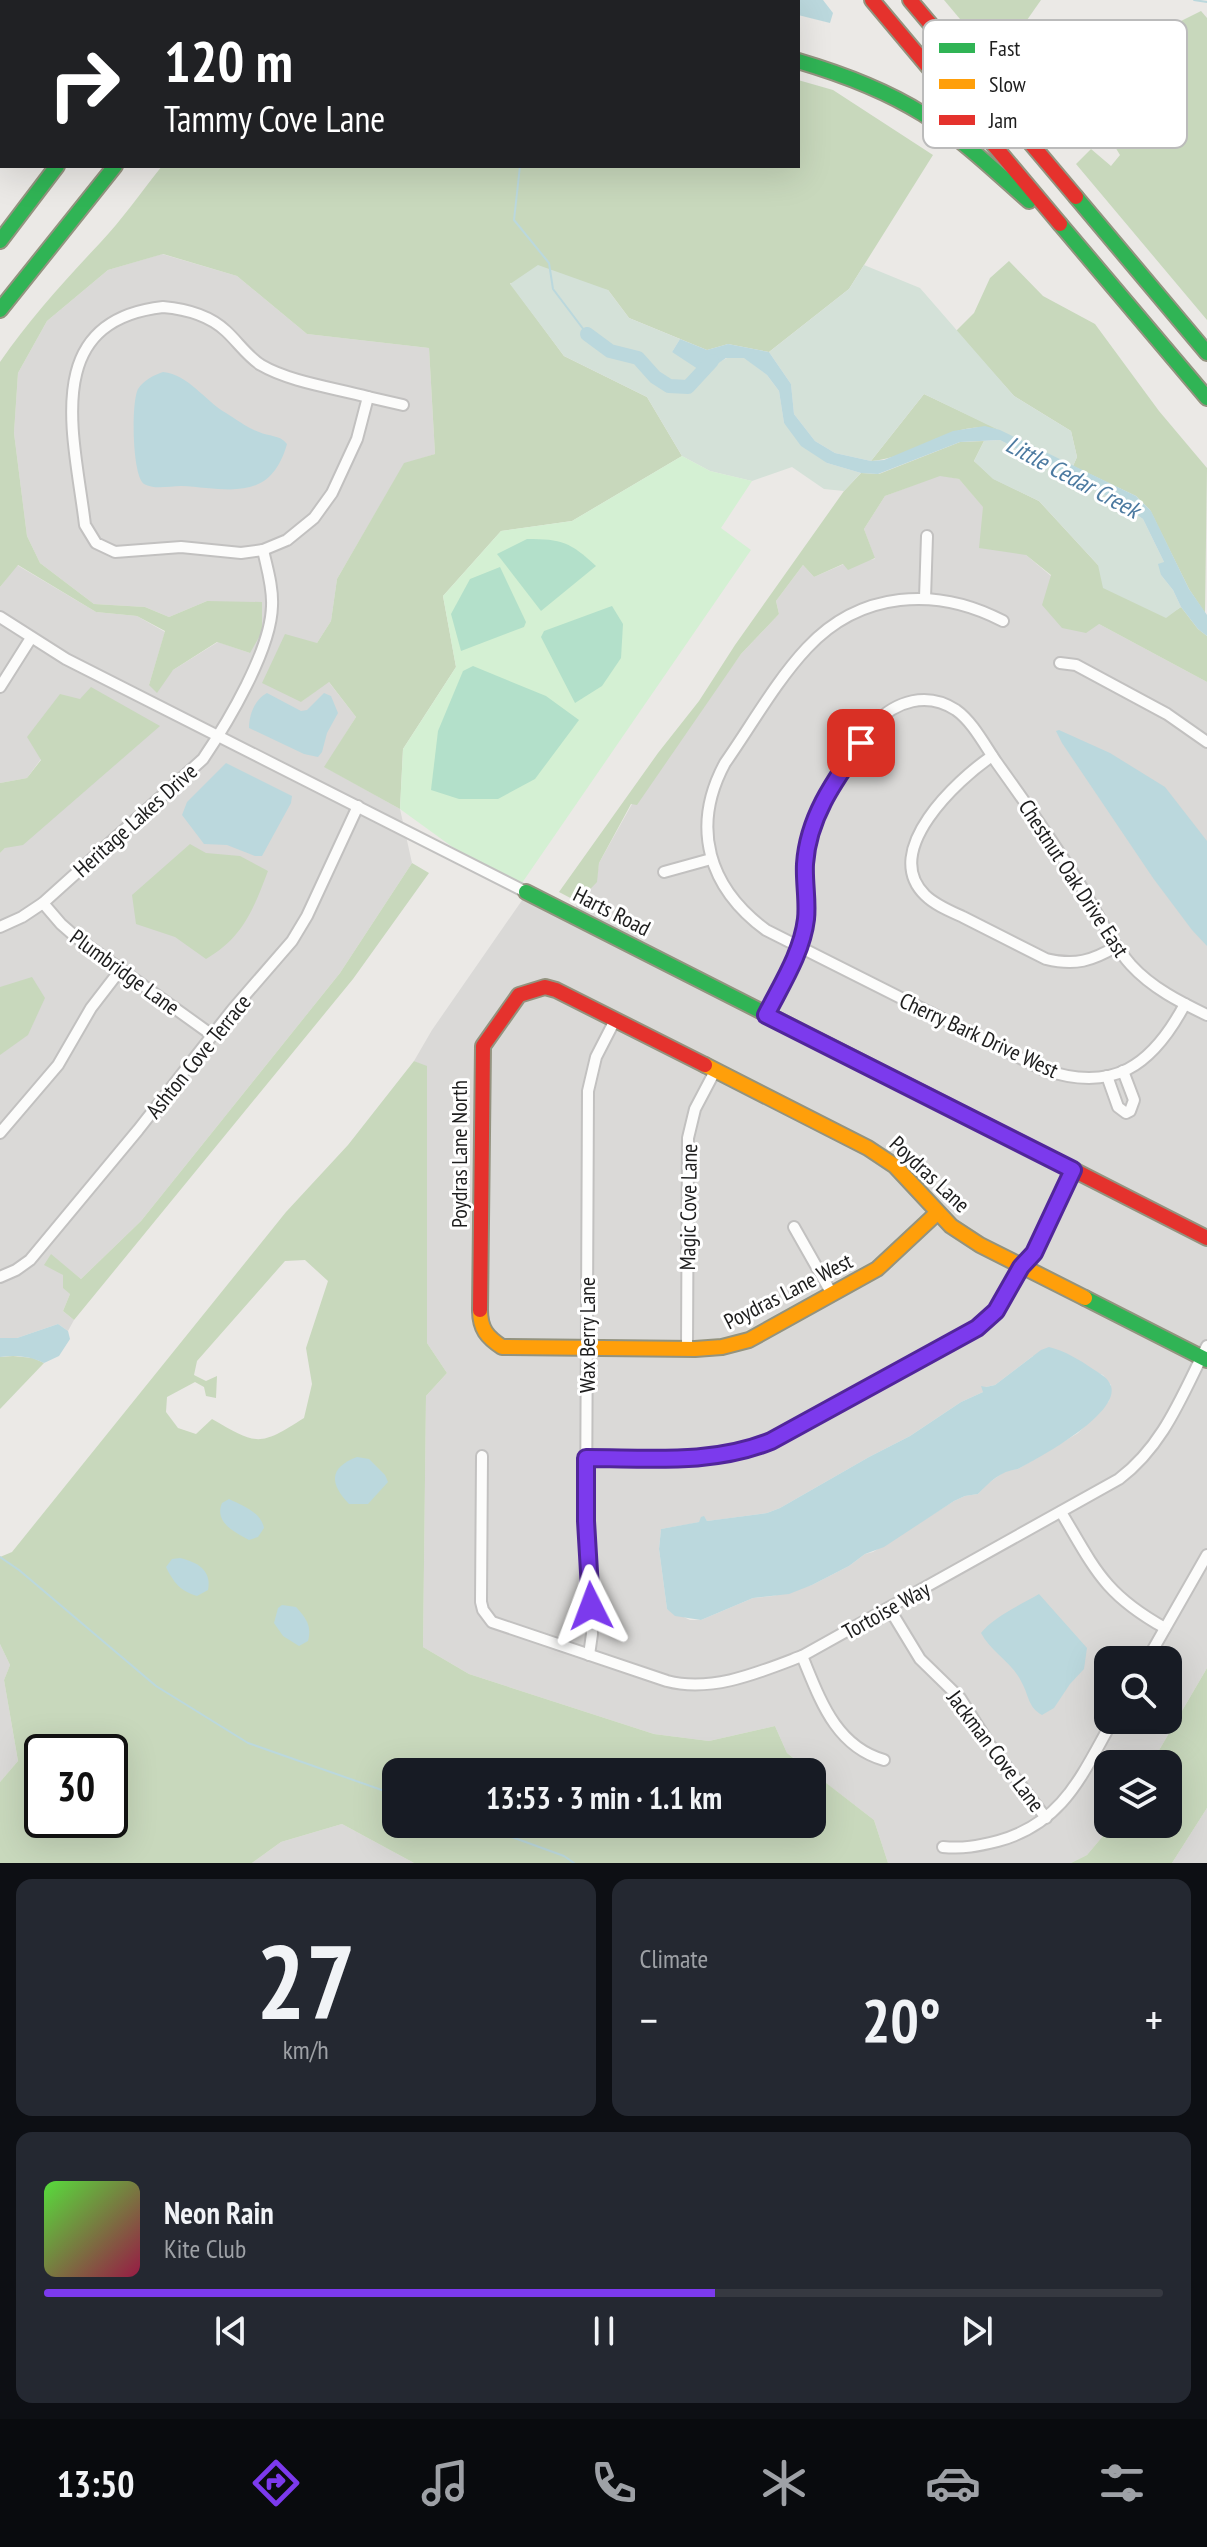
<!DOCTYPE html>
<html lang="en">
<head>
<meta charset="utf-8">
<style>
	:root { --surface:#171b24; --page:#242831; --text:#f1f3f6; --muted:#9ea1a6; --line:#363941; --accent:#7c3aed }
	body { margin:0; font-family:"PT Sans Narrow",sans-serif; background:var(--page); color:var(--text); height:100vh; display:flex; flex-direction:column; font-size:30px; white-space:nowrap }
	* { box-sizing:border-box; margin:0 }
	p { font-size:26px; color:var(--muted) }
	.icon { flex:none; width:44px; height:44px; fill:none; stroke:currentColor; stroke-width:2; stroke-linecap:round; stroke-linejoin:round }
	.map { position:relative; height:1863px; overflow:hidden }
	.side { display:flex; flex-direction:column; gap:16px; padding:16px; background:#0d0f14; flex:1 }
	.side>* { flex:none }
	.guide { position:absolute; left:0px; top:0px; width:800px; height:168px; box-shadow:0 8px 32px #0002; background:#202124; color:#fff; overflow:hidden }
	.tools { position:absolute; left:1094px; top:1646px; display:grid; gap:16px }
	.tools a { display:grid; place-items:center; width:88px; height:88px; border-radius:16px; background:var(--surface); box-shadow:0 8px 32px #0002; font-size:40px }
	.speed { position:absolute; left:24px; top:1734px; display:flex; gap:16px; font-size:40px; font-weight:700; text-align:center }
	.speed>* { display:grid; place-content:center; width:104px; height:104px; border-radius:50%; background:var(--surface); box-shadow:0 8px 32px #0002; line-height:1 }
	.speed .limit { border:4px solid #111; border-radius:12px; background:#fff; color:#111 }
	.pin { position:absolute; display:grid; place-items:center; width:68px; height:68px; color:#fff; margin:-34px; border-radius:16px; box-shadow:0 4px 12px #0006 }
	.me { position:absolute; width:88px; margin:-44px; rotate:357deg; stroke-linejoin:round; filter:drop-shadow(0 0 6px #0008) }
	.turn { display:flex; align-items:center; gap:28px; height:168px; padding:0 32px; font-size:36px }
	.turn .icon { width:104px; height:104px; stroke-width:2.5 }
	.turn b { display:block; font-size:56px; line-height:68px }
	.big { font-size:60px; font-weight:800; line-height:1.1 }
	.side .widget { flex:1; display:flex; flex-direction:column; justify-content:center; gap:12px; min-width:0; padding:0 28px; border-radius:16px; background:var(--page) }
	.side .dial { align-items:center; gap:0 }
	.dial b { font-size:104px; line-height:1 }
	.song { display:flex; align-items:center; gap:24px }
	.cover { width:96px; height:96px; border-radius:12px; background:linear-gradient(135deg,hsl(110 70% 55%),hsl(340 70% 35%)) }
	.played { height:8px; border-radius:4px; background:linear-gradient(90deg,var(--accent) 60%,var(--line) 60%) }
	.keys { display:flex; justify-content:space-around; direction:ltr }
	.heat { display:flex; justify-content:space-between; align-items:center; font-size:44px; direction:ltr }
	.side .tiles { flex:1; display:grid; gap:16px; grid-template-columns:1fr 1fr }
	.widget:last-child { grid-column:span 2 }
	.trip { position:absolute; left:382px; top:1758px; width:444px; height:80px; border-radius:16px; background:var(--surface); box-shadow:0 8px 32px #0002; font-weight:800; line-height:80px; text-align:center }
	.menu { display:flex; height:128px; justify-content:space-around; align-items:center; background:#090b0e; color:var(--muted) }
	.menu .icon { width:56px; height:56px }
	.menu .on { color:var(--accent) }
	.menu b { font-size:36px; color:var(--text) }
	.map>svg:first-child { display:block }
	.residential { fill:#dad9d7; fill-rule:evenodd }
	.forest { fill:#c8d8bc; fill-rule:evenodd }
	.wetland { fill:#d4e1d8 }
	.park { fill:#d4f0d3 }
	.pitch { fill:#b3e0ca }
	.water { fill:#bbd8dd }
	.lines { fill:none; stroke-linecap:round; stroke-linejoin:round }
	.stream { stroke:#bbd8dd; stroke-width:2 }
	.river { stroke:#bbd8dd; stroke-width:14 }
	.street-casing { stroke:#c2c1c0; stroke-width:14 }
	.fast-casing { stroke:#93937f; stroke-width:18 }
	.slow-casing { stroke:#93937f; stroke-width:18 }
	.jam-casing { stroke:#93937f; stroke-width:18 }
	.street { stroke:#fcfcfb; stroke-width:10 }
	.fast { stroke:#30b455; stroke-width:14 }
	.slow { stroke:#ff9f0a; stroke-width:14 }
	.jam { stroke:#e5322d; stroke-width:14 }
	.route-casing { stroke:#51269a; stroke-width:20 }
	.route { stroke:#7c3aed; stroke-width:14 }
	.labels { text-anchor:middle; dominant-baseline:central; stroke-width:6; stroke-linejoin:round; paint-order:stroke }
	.street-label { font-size:22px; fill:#1d1d1d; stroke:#fff }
	.water-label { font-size:24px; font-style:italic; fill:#4c7aa0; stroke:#fff }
	.key { fill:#fff; stroke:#bbb; stroke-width:2 }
	.key-label { font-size:22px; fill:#1d1d1d }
</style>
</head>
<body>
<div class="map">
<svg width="1207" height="1863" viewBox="0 0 1207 1863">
	<rect width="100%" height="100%" fill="#ebe9e6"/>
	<g class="residential">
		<path d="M162 254 237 276 307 334 429 348 435 454 404 464 337 579 331 621 317 643 301 702 328 681 356 717 325 767 400 809 412 863 340 973 141 1221 81 1279 51 1255 63 1275 70 1294 63 1311 74 1320 68 1331 58 1324 17 1338H0V853L5 848 81 699 28 737 41 759 27 778 0 783V587L17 565 96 612 137 616 165 632 149 685 218 642 250 653 207 601 169 617 145 607 94 604 40 563 27 536 14 433 18 373 47 321 108 270Z"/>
		<path d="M940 475 959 479 1026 555 1051 576 1099 624 1207 682V1232L573 913 578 902 596 882 599 863 632 804 741 654 779 614 776 601 803 565 814 577 844 564 875 559 864 529 885 496Z"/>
		<path d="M525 896 1207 1242V1668L1151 1764H1108V1824H1113L1087 1855 1071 1863H888L874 1820 787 1753 775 1726 709 1741 654 1734 469 1674 423 1647 426 1396 447 1373 427 1343V1067L414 1061 432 1030ZM1033 1356 1098 1373 1103 1375 1111 1385 1109 1401 1078 1433 1018 1469 1007 1470 987 1484 978 1494 965 1496 954 1501 873 1552 865 1554 849 1566 812 1585 773 1596 753 1598 701 1620H690L667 1609 659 1549 661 1529 690 1524 699 1522 704 1517 707 1521 723 1519 767 1513 780 1508 869 1457 910 1436 961 1402 983 1392 986 1387 995 1385ZM1108 1660H1168V1720H1108Z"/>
		<path d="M0 1644 10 1665 4 1680 18 1761 0 1782Z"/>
		<path d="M1207 1808V1863H1172Z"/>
		<path d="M342 1824 414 1863H252L281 1842Z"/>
	</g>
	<g class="forest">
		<path d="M944 0H1041L997 63Z"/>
		<path d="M1201 11 1207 18V320L1076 164 1091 149 1111 166 1120 155 1106 132 1181 21Z"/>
		<path d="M798 80 833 90 933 155 849 289 769 352 728 344 707 350 629 318 608 290 510 283 564 356 647 397 682 456 572 521 501 531 443 596 456 667 403 749 400 809 324 767 356 717 329 682 301 702 262 683 285 634 317 643 331 621 337 579 404 463 435 454 429 348 307 334 237 276 163 254 108 270 47 321 18 373 14 433 27 536 40 563 94 604 145 607 169 617 207 601 262 602V632L250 653 217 642 173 670 157 693 149 685 165 631 137 616 96 612 18 565 0 587V362C30 319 64 281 100 243 122 220 142 191 162 166H798Z"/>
		<path d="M1009 261 1043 296 1095 324 1159 411 1207 468 1205 613 1189 589 1150 510 1136 496 1073 466 1077 457 1071 431 1014 396 956 331 974 313 990 278Z"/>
		<path d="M924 394 1000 430C952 417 916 458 871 461Z"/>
		<path d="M984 441 974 461 994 479 1039 501 1098 565 1165 617 1181 607 1198 629 1207 636V682L1099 624 1086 633 1062 628 1042 605 1051 575 1026 555 979 548 983 507 959 479 940 476 885 496 864 529 875 558 848 570 843 564 814 577 803 565 776 601 779 614 741 654 637 805 631 804 599 863 597 882 578 902 559 892 658 753 699 701 735 645 844 491 861 473 879 474 960 442Z"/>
		<path d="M91 687 160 726 23 845 5 848 0 853V783L27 778 41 760 27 737 60 694 80 699Z"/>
		<path d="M190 844 206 853 240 856 268 871C254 908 243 938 206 959L175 937 136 924 132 895Z"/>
		<path d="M412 863 429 873 353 979 74 1320 63 1311 70 1294 63 1288V1275L44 1265 51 1254 81 1279 141 1221 340 973Z"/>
		<path d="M32 977 45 998 28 1035 0 1055V987Z"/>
		<path d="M414 1061 427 1066V1343L447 1373 426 1396 423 1647 469 1674 654 1734 709 1741 775 1726 787 1753 811 1772H396V1824H812V1772L874 1820 888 1863H414L342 1824 281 1842 252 1863H0V1782L18 1761 4 1680 10 1665 0 1644V1557L12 1552 286 1212 348 1145ZM305 1260 328 1281 306 1348 312 1384 304 1418C259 1447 257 1445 212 1419L196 1434 178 1428 166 1412 167 1397 195 1382 204 1387 206 1396 216 1398 217 1376 206 1381 194 1375 197 1361 285 1261ZM42 1752H110V1820H42Z"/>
		<path d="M13 1356 33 1358 44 1363 0 1409V1357Z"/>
		<path d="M1207 1668V1808L1172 1863H1071L1087 1855 1113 1824H1168V1764H1151Z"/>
	</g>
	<g class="wetland">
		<path d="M538 265 608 290 629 318 680 339 672 352 713 365 727 358 744 357 767 375 779 391 784 423 827 463 861 473 844 491 824 489 792 467 752 481 710 471 682 456 647 397 564 356 510 284Z"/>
		<path d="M864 265 920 288 1014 396 1071 431 1077 457 1073 466 924 394 871 461 835 453 815 441 794 414 791 384 769 352 849 289Z"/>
		<path d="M1000 440 1113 499 1143 519 1164 562 1161 575 1173 590 1181 607 1166 618 1103 588 1098 565 1039 501 993 479 974 461 984 441Z"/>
	</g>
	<path class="park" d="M682 456 710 471 752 481 721 528 751 550 522 883 458 851 400 809 403 749 456 667 443 596 501 531 572 521Z"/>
	<g class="pitch">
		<path d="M527 539C562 539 570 542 596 566L541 611 497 554Z"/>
		<path d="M500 567 526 622 524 627 461 651 451 614 470 579Z"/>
		<path d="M612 606 623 624 621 658 602 686 575 703 541 637 544 631Z"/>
		<path d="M473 666 546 696 579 720 535 779 498 799H459L431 790 438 731 463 671Z"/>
	</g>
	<g class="water">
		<path d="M665 0H823L833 13 830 23 798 15V2Z"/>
		<path d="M680 339 707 350 728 344 769 352 791 384 794 414 815 441 835 453 871 461 884 460 953 431 985 426 1000 430 1136 496 1151 511 1189 589 1207 615V636L1198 629 1181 607 1173 590 1161 575 1158 564 1164 562 1143 519 1113 499 1000 440 960 442 878 474 861 473 827 463 801 446 784 423 779 391 767 375 744 358H726L704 373 672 352Z"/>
		<path d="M163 372C189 375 204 400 226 413 236 419 247 428 259 432 269 437 279 434 287 444 270 504 227 488 181 486 170 486 154 490 144 484 132 476 131 402 138 389 144 380 154 375 163 372Z"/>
		<path d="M267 693 301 711 307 710 324 693 331 696 338 713 327 733 322 752 318 757 304 754 249 728C249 715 255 699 267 693Z"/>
		<path d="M1059 730 1110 753 1165 787 1207 841V946L1192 930 1153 878 1062 743 1056 731Z"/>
		<path d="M226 763 292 796 291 803 262 856H255L227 845 204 844 182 815 187 802Z"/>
		<path d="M58 1324 68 1331 70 1339 59 1356 44 1363C29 1356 16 1355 0 1357V1338H17Z"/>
		<path d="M1049 1347C1065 1351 1080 1360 1093 1369 1100 1374 1108 1377 1111 1386 1120 1414 1039 1458 1018 1469 1000 1471 990 1482 978 1494L965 1496 954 1501 884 1547 865 1554 849 1566 812 1585 789 1594 753 1598 701 1620 675 1616 667 1609 659 1549 661 1529 699 1522 701 1517 704 1516 707 1521 767 1513 780 1508 869 1457 910 1436 961 1402 983 1392 981 1386 986 1387 995 1385 1041 1350Z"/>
		<path d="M357 1457 369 1459 385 1475 388 1482 368 1504H349C330 1484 328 1468 357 1457Z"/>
		<path d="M229 1499C243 1506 261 1512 264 1528L258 1537 249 1540C234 1532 214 1522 222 1503Z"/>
		<path d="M180 1558C197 1562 212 1570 208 1590L197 1596C180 1591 174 1583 166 1567L172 1559Z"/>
		<path d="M1039 1594 1087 1648 1084 1669 1070 1684 1054 1708 1042 1715C1028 1707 1029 1696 1022 1683 1013 1663 991 1652 981 1633 992 1618 1022 1604 1039 1594Z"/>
		<path d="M282 1605 296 1607C306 1618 312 1626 308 1641L299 1646 283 1636 274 1623 278 1608Z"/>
	</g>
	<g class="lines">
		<g class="stream">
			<path d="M1194 0 1207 2"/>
			<path d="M520 166 514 220 549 263 553 289 587 334"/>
			<path d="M0 1557 19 1570 156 1686 248 1743 396 1795"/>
			<path d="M476 1824 564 1856 574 1863"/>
		</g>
		<path class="river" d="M587 334 610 351 638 358 655 377 669 386 688 387 712 361"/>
		<g class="street-casing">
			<g id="street">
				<path d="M163 307C186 309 209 315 226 331 238 342 247 356 261 365 290 382 335 388 368 397L357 439 332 493 314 518 287 540 263 550 241 553 181 547 115 552 96 543 85 525C75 439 38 321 163 307Z"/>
				<path d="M368 397 403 405"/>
				<path d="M925 598 927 536"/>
				<path d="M0 617 66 659 526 892"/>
				<path d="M1003 621C936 586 860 591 807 648 776 681 751 726 725 763 690 828 709 888 766 930L1042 1069C1113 1094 1152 1066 1185 1004"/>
				<path d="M1060 663 1076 665 1167 714 1207 742"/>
				<path d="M0 687 31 638"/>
				<path d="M992 756C957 780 880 851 925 895 935 905 950 911 963 917 991 931 1018 945 1046 959 1075 966 1092 961 1117 946"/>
				<path d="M664 872 711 859"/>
				<path d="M43 903 61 924 77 938 212 1035"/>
				<path d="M0 927 22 917 43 903 203 759C228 722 271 650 272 606 273 587 267 568 263 550"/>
				<path d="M766 1015C781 985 802 953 806 920 809 893 802 867 808 840 819 797 849 760 874 724 896 701 927 691 956 710 973 722 985 746 997 763 1025 802 1053 842 1079 883 1096 910 1110 941 1131 965 1152 988 1180 1002 1207 1015"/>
				<path d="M1107 1076 1118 1107 1126 1113 1130 1111 1134 1100 1123 1071"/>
				<path d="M0 1133 58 1065 91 1008 121 969"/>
				<path d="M794 1227 832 1294"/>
				<path d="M0 1277 16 1270 30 1260 138 1130 233 1009 292 941 307 916 358 806"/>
				<path d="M687 1349 688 1138 695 1109 715 1071"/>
				<path d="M482 1456 481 1602 483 1610 492 1622 667 1681C712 1693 760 1672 802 1656L1119 1479C1164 1445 1182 1395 1207 1346"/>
				<path d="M586 1458C648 1458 713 1465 771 1441L977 1328 996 1311 1021 1267 1034 1253 1073 1170"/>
				<path d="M1061 1512C1095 1569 1104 1594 1165 1628"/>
				<path d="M889 1608 920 1659 960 1698 990 1745 1046 1818"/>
				<path d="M589 1655 592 1634 586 1521 588 1091 596 1057 615 1020"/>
				<path d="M802 1656C820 1699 835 1746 884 1760"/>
				<path d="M1147 1660 1207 1555"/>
				<path d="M943 1847C963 1849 978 1846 998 1841 1064 1823 1082 1774 1113 1720"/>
			</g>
		</g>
		<g class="fast-casing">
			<g id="fast">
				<path d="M533 0 538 2"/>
				<path d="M310 2 313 0"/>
				<path d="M798 61C842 74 885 90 923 114 962 139 995 171 1029 201"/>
				<path d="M1076 197 1207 353"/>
				<path d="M1060 224 1207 398"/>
				<path d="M0 241 57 166"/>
				<path d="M0 310 115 166"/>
				<path d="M526 892 993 1129"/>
				<path d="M1085 1298 1207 1360"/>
			</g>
		</g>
		<g class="slow-casing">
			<g id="slow">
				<path d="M256 2 258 0"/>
				<path d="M705 1065 868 1148 895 1166 951 1226 980 1245 1085 1298"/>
				<path d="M480 1310C480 1329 487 1337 502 1347L695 1349 722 1347 749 1340 877 1269 937 1213"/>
			</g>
		</g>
		<g class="jam-casing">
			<g id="jam">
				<path d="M872 0 1060 224"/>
				<path d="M910 0 1076 197"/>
				<path d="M182 2 183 0"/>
				<path d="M993 1129 1207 1238"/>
				<path d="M480 1310 483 1046 519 995 545 987 556 990 705 1065"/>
			</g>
		</g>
		<use href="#street" class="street"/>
		<use href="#fast" class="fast"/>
		<use href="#slow" class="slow"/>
		<use href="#jam" class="jam"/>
	</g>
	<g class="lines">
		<g class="route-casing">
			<path id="route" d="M591 1606 586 1521V1458C649 1458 712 1465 771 1441L977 1328 996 1311 1021 1267 1034 1253 1073 1170 766 1015C781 985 802 953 806 919 808 901 804 882 805 864 808 817 835 780 861 743"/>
		</g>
		<use href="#route" class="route"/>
	</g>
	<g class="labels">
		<g class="street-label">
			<text transform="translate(135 820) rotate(-42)">Heritage Lakes Drive</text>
			<text transform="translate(1074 878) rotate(57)">Chestnut Oak Drive East</text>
			<text transform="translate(612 911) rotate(27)">Harts Road</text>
			<text transform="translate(125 972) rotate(36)">Plumbridge Lane</text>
			<text transform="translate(979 1035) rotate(25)">Cherry Bark Drive West</text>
			<text transform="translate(198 1056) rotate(-51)">Ashton Cove Terrace</text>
			<text transform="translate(459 1154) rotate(-90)">Poydras Lane North</text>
			<text transform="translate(930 1174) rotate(43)">Poydras Lane</text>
			<text transform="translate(688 1207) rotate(-89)">Magic Cove Lane</text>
			<text transform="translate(788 1291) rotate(-27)">Poydras Lane West</text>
			<text transform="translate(587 1335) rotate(-90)">Wax Berry Lane</text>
			<text transform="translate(886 1610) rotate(-29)">Tortoise Way</text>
			<text transform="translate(996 1751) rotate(53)">Jackman Cove Lane</text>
		</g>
		<g class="water-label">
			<text transform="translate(1073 477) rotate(28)">Little Cedar Creek</text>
		</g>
	</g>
	<rect x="923" y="20" width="264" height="128" rx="12" class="key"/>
	<rect x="939" y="43" width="36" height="10" fill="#30b455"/>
	<rect x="939" y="79" width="36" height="10" fill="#ff9f0a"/>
	<rect x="939" y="115" width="36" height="10" fill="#e5322d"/>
	<g class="key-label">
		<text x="989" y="56">Fast</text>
		<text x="989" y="92">Slow</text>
		<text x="989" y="128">Jam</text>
	</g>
</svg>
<div class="tools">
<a><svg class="icon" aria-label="search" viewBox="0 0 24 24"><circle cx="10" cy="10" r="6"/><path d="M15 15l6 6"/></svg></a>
<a><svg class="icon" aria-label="layers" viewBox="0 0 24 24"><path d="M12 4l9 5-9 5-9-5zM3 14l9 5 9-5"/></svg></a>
</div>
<div class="speed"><div class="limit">30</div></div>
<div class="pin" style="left:861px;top:743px;background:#d93025"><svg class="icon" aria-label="arrive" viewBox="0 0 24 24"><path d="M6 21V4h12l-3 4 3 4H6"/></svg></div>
<svg class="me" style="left:591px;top:1606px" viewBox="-20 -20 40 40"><path d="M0-17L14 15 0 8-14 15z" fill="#7c3aed" stroke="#fff" stroke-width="4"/></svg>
<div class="trip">13:53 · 3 min · 1.1 km</div>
<div class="guide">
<div class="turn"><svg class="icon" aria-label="right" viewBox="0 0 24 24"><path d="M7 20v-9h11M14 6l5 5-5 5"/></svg><div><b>120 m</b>Tammy Cove Lane</div></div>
</div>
</div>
<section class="side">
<div class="tiles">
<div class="widget dial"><b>27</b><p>km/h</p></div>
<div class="widget"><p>Climate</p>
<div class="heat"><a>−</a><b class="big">20°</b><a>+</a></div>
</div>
<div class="widget">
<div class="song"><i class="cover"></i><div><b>Neon Rain</b><p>Kite Club</p></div></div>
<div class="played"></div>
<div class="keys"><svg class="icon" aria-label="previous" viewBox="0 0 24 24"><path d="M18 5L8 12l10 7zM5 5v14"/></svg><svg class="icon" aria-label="pause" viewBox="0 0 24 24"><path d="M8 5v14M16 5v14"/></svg><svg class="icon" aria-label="next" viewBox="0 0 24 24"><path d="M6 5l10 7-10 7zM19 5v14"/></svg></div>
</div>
</div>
</section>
<nav class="menu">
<b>13:50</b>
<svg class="icon on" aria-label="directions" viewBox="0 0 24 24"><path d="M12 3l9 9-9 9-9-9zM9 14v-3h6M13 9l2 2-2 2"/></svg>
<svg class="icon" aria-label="music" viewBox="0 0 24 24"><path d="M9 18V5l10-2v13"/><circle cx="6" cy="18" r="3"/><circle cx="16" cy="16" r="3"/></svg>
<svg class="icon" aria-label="phone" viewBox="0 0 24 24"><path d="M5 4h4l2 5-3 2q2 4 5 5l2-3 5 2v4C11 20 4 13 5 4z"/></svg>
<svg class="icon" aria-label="climate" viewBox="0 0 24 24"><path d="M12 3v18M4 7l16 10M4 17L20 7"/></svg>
<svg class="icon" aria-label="car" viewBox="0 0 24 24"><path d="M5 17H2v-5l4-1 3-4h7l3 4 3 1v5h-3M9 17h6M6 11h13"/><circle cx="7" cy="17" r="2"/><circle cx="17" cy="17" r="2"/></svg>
<svg class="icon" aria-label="filters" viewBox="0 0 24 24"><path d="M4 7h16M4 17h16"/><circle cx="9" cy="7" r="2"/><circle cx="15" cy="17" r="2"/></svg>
</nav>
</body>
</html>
